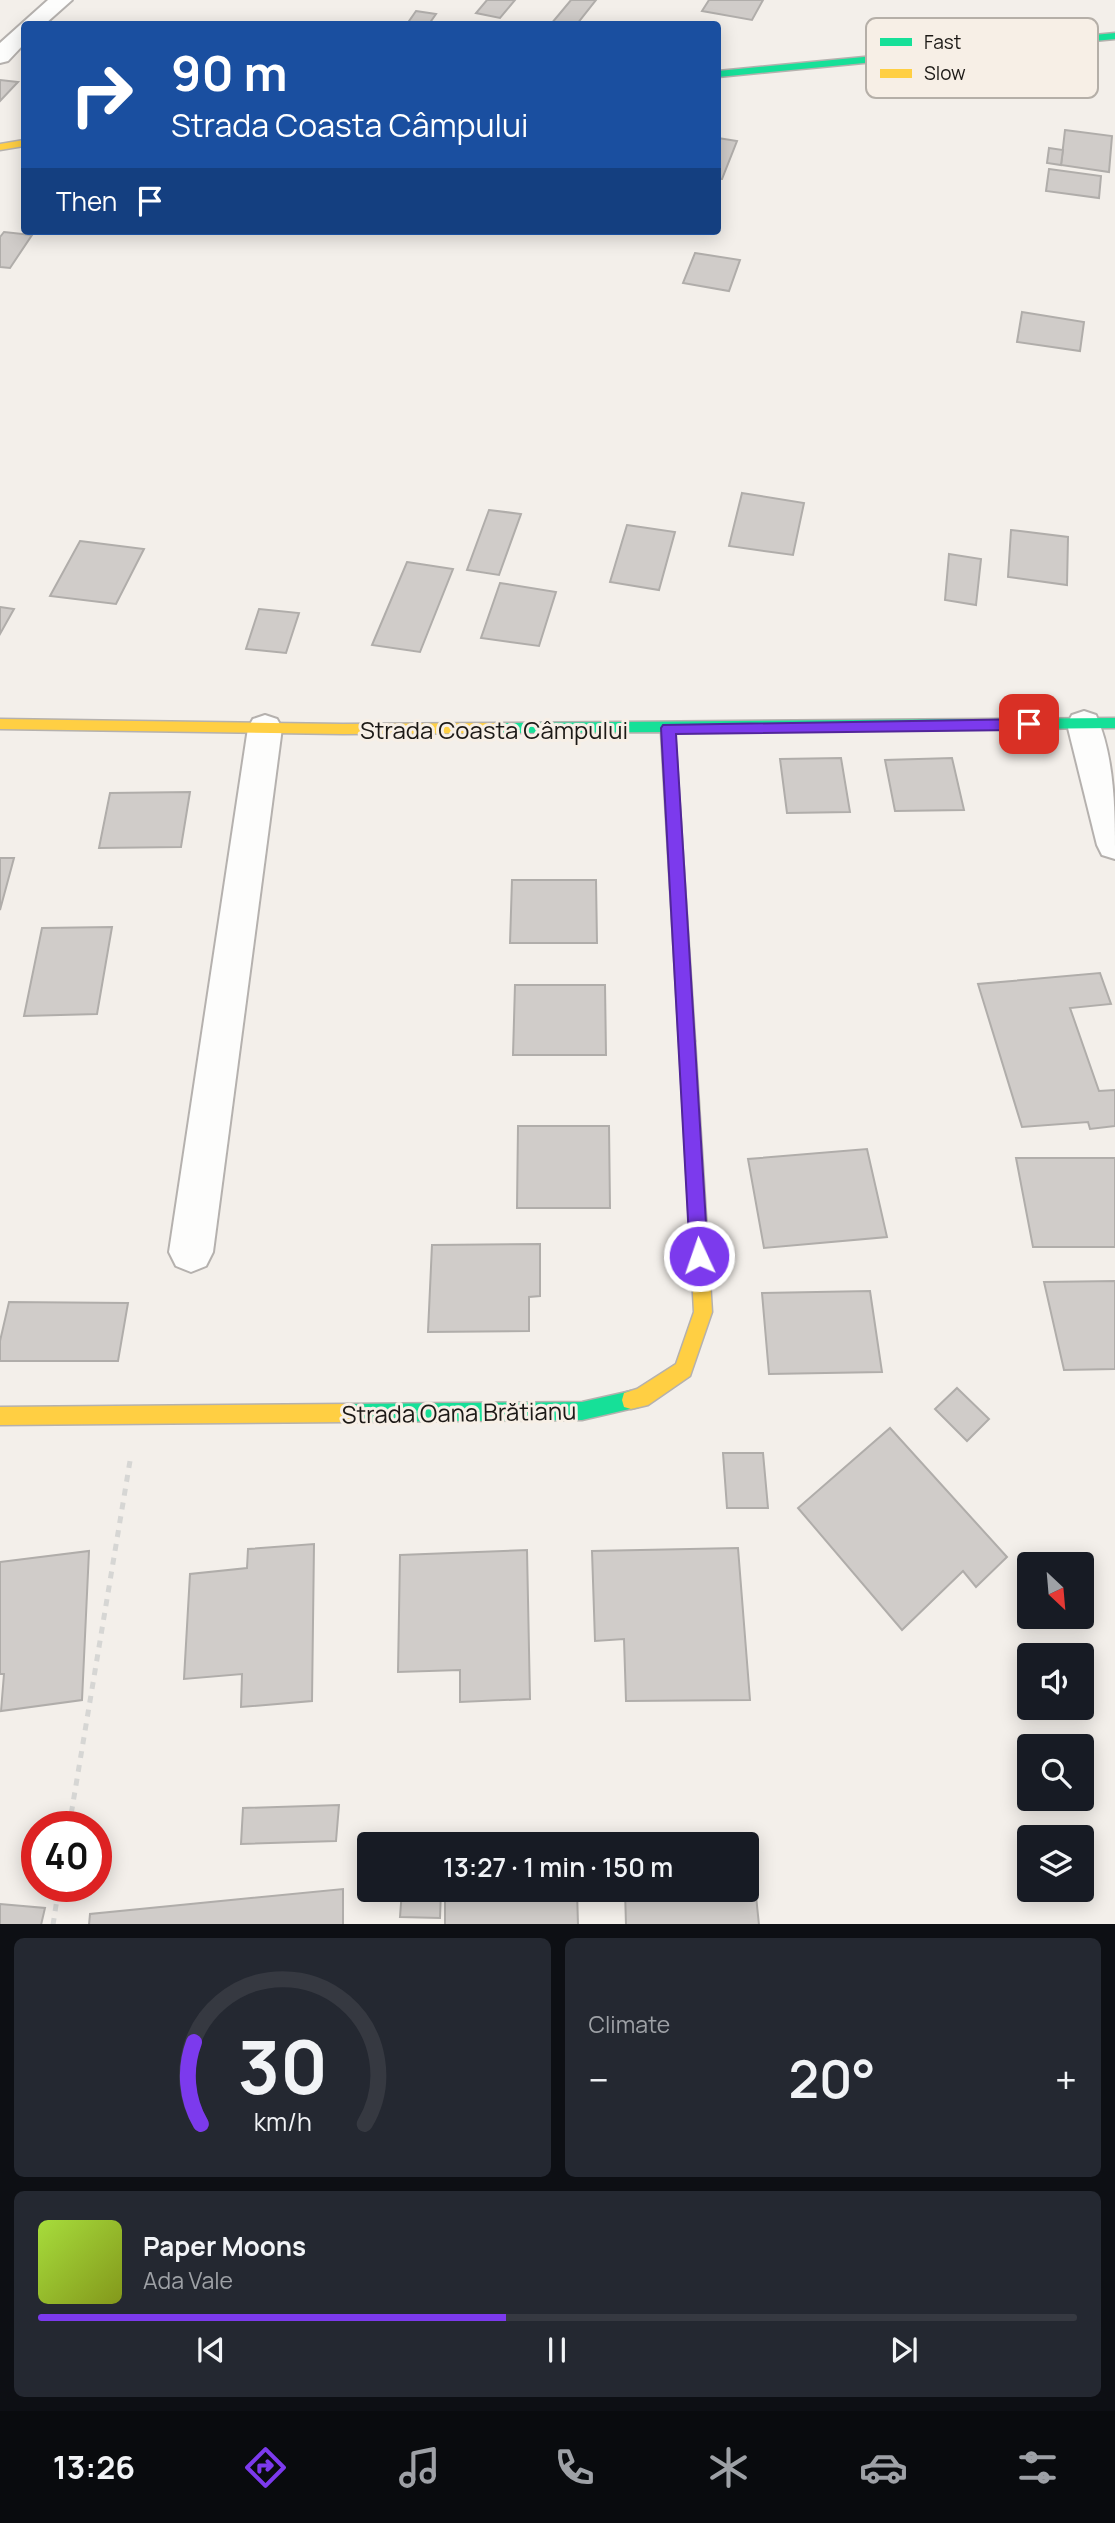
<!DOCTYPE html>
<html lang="en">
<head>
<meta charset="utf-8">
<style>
	:root { --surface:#171b24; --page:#242831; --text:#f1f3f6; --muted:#9ea1a6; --line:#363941; --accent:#7c3aed }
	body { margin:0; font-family:Manrope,sans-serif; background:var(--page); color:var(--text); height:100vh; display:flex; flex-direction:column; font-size:26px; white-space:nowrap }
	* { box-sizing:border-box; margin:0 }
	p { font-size:23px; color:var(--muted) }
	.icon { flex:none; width:38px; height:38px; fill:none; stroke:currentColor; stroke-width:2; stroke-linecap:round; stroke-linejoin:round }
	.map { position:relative; height:1924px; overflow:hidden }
	.side { display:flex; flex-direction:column; gap:14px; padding:14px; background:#0d0f14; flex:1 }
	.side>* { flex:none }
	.top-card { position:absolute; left:21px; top:21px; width:700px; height:214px; border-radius:7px; box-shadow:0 4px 18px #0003; background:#1a4fa0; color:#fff; overflow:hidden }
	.needle { width:46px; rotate:154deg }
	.buttons { position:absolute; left:1017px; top:1552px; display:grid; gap:14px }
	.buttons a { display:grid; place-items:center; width:77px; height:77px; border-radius:7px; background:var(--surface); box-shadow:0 4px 18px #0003; font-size:35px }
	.speed { position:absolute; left:21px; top:1811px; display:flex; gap:14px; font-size:35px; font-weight:700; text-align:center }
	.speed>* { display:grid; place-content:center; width:91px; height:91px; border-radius:50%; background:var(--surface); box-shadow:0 4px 18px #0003; line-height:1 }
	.speed .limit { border:10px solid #d22; background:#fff; color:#111 }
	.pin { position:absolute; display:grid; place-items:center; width:60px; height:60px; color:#fff; margin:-30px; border-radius:14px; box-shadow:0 4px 10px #0006 }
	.me { position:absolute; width:77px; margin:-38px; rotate:357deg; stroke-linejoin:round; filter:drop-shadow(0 0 5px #0008) }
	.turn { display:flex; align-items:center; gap:24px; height:147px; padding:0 35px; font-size:32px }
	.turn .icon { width:91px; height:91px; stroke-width:2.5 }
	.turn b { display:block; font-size:49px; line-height:60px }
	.then { display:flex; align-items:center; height:66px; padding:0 35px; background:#0003; gap:14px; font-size:26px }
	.big { font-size:52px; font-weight:600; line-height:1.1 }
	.side .card { flex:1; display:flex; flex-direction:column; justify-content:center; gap:10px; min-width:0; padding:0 24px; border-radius:10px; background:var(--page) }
	.side .dial { align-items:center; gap:0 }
	.dial svg { height:182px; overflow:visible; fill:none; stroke:var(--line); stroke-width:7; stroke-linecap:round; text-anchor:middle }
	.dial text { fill:var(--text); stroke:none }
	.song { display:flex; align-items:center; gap:21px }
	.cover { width:84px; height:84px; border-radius:10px; background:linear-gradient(135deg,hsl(80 70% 55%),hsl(70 70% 35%)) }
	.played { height:7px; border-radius:4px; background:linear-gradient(90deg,var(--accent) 45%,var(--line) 45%) }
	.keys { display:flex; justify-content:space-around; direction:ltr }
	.heat { display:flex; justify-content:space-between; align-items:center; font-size:38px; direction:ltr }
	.side .tiles { flex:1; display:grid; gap:14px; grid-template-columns:1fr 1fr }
	.card:last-child { grid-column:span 2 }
	.trip { position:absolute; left:357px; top:1832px; width:402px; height:70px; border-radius:7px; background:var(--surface); box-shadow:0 4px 18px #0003; font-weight:600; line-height:70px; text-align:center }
	.dock { display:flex; height:112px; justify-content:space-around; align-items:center; background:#090b0e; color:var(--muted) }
	.dock .icon { width:49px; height:49px }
	.dock .active { color:var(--accent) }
	.dock b { font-size:32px; color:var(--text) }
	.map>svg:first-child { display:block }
	.building { fill:#d0ccc9; stroke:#b0adaa; stroke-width:2 }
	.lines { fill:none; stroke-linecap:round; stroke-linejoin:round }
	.street-casing { stroke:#b5b1ae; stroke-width:4 }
	.fast-casing { stroke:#b5b1ae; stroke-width:3 }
	.slow-casing { stroke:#b5b1ae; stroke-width:3 }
	.path { stroke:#d6d6d4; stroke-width:5; stroke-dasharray:7 7; stroke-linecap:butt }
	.street { fill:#fdfdfc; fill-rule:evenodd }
	.fast { fill:#16e098; fill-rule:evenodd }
	.slow { fill:#ffcf43; fill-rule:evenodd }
	.route { fill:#7c3aed; stroke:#51269a; stroke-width:2 }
	.labels { text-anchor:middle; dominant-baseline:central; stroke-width:6; stroke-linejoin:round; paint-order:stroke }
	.street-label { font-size:24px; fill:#1c1916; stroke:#f7efe6 }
	.key { fill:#f7efe6; stroke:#b5afa8; stroke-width:2 }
	.key-label { font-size:19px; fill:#1c1916 }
</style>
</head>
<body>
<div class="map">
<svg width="1115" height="1925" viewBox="0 0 1115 1925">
	<rect width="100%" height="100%" fill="#f3efea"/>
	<g class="building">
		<path d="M487 0H515L500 18 476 13Z"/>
		<path d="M571 0H596L577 24H551Z"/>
		<path d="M709 0H763L752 20 702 11Z"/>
		<path d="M416 11 436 14 429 24H407Z"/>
		<path d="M0 80 18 82 0 101Z"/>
		<path d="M1065 130 1112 136 1109 172 1061 165Z"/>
		<path d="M718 138 737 141 722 179H718Z"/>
		<path d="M1049 148 1063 150 1061 165 1047 163Z"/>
		<path d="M1049 169 1101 176 1099 198 1046 191Z"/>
		<path d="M4 232 32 235 10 268 0 267V237Z"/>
		<path d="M695 253 740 260 729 291 683 283Z"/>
		<path d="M1022 312 1084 322 1080 351 1017 342Z"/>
		<path d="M742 493 804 503 793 555 729 546Z"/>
		<path d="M489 510 521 514 499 575 467 570Z"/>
		<path d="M627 525 675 532 659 590 610 582Z"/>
		<path d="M1011 530 1068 537 1067 585 1008 577Z"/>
		<path d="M80 541 144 549 116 604 50 596Z"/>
		<path d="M949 554 981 559 976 605 945 600Z"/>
		<path d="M407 562 453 569 420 652 372 645Z"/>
		<path d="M500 583 556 592 539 646 481 638Z"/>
		<path d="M0 607 14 609 0 634Z"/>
		<path d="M259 609 299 613 286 653 246 649Z"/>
		<path d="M841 758 850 812 787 813 780 759Z"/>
		<path d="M952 758 964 810 895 811 885 760Z"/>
		<path d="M190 792 181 847 99 848 110 793Z"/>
		<path d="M0 858H14L0 910Z"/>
		<path d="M512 880H596L597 943H510Z"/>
		<path d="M112 927 97 1014 24 1016 42 928Z"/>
		<path d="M1100 973 1111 1004 1070 1008 1099 1091 1115 1090V1126L1090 1129 1088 1122 1022 1127 978 984Z"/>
		<path d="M515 985H605L606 1055H513Z"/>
		<path d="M518 1126H609L610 1208H517Z"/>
		<path d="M867 1149 887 1237 764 1248 748 1159Z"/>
		<path d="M1016 1158H1115V1247H1033Z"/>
		<path d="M540 1244V1296L529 1297V1331L428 1332 432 1245Z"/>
		<path d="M1115 1281V1369L1064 1370 1044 1282Z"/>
		<path d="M870 1291 882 1372 769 1374 762 1293Z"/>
		<path d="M9 1302 128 1303 118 1361H0V1341Z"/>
		<path d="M957 1388 989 1419 967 1441 935 1409Z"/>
		<path d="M890 1428 1007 1557 976 1587 963 1571 902 1630 798 1508Z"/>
		<path d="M723 1453H763L768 1508H727Z"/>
		<path d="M314 1544 312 1701 241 1707 242 1674 184 1679 190 1574 247 1568 248 1549Z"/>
		<path d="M738 1548 750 1700 626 1701 624 1639 595 1641 592 1551Z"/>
		<path d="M527 1550 530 1699 460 1702V1670L398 1672 400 1555Z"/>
		<path d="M89 1551 82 1700 1 1711 4 1674H0V1562Z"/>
		<path d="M339 1805 336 1841 241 1844 243 1808Z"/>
		<path d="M747 1886H755L759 1925H626L625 1891 747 1890Z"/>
		<path d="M343 1889V1925H89L90 1914Z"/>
		<path d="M402 1890H441L440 1918 400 1917Z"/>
		<path d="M548 1890H577L578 1925H445V1897Z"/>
		<path d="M0 1904 45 1908 41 1925H0Z"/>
	</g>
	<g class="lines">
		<g class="street-casing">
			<g id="street">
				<path d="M48 0H72L45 24H24V44L8 61 0 63V43Z"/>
				<path d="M1084 711 1096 715C1115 758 1115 812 1115 859L1102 855 1097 845 1067 724 1072 715Z"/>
				<path d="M265 715 277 719 282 728 213 1252 206 1266 191 1272 176 1266 169 1252 248 728 253 719Z"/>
			</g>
		</g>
		<g class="fast-casing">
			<g id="fast">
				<path d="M1115 33V39L718 77V71Z"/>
				<path d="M1115 718V728L675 732 695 1041 693 1046 687 1048 681 1046 679 1041 661 732 496 733 489 728 496 723Z"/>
				<path d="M631 1391 638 1393 640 1400 638 1407 582 1420 348 1422 341 1420 339 1413 341 1406 348 1404 582 1402Z"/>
			</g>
		</g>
		<g class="slow-casing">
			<g id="slow">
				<path d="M24 140V146L0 150V144Z"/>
				<path d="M0 719 343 724 496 723 503 728 496 733 343 734 0 729Z"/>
				<path d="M687 1034 693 1036 695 1041 712 1312 690 1376 648 1405 631 1409 624 1407 622 1400 624 1393 637 1389 676 1364 694 1312 679 1041 681 1036Z"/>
				<path d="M348 1404 355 1406 357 1413 355 1420 348 1422 0 1425V1407Z"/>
			</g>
		</g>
		<g class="path">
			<path d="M69 1827 130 1461"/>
			<path d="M53 1925 59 1886"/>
		</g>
		<use href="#street" class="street"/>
		<use href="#fast" class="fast"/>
		<use href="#slow" class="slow"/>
	</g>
	<path class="route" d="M1029 719 1036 724 1029 730 676 734 708 1256 706 1262 699 1265 693 1262 690 1256 661 728 663 725Z"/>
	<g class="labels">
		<g class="street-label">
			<text x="494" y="729">Strada Coasta Câmpului</text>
			<text transform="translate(459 1412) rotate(-1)">Strada Oana Brătianu</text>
		</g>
	</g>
	<rect x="866" y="18" width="232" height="80" rx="10" class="key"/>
	<rect x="880" y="38" width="32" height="8" fill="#16e098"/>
	<rect x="880" y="69" width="32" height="9" fill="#ffcf43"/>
	<g class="key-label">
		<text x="924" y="49">Fast</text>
		<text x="924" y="80">Slow</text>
	</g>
</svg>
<div class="buttons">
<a><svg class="needle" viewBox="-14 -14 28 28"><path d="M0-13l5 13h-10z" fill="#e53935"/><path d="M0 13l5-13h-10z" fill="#9ea1a6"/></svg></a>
<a><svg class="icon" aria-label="sound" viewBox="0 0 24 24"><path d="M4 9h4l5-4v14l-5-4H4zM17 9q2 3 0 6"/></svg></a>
<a><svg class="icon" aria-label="search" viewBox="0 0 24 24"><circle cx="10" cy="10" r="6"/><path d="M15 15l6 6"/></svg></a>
<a><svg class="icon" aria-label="layers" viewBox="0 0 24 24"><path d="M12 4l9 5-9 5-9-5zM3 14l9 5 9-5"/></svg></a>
</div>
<div class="speed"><div class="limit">40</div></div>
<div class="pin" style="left:1029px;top:724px;background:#d93025"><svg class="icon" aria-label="arrive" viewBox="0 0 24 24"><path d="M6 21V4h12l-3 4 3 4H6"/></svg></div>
<svg class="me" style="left:699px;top:1256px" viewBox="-20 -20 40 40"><circle r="17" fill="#7c3aed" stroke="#fff" stroke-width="3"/><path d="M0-11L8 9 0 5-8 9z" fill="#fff"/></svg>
<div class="trip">13:27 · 1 min · 150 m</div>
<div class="top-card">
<div class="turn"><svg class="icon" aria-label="right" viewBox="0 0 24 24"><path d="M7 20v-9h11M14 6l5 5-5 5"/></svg><div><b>90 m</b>Strada Coasta Câmpului</div></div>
<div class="then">Then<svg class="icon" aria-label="arrive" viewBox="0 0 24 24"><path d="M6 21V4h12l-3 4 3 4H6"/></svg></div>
</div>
</div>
<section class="side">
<div class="tiles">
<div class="card dial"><svg viewBox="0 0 100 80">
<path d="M14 69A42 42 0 1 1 86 69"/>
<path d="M14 69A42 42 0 0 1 11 33" stroke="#7c3aed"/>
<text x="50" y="56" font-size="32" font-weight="700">30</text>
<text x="50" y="72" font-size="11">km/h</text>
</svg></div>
<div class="card"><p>Climate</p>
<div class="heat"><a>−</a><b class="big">20°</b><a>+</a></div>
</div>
<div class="card">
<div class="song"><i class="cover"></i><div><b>Paper Moons</b><p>Ada Vale</p></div></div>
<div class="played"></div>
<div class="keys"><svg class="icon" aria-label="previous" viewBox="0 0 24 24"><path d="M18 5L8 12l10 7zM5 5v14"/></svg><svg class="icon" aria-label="pause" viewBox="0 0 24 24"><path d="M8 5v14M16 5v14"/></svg><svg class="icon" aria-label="next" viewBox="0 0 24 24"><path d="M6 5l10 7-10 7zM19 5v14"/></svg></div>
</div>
</div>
</section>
<nav class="dock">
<b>13:26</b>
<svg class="icon active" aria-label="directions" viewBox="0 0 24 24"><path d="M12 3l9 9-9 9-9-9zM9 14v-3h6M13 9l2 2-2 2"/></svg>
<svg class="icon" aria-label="music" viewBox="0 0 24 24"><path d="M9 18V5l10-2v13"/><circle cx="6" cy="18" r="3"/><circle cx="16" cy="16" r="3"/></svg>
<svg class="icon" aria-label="phone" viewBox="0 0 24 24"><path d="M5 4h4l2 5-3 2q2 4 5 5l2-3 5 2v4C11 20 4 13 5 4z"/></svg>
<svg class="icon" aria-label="climate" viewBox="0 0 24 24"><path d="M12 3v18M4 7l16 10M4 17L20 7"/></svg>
<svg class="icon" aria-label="car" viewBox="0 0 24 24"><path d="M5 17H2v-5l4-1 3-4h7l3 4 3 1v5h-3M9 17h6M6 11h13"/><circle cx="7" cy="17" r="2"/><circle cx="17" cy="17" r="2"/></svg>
<svg class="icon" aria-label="filters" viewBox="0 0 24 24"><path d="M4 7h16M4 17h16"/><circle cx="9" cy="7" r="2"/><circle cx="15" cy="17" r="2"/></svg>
</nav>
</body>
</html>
